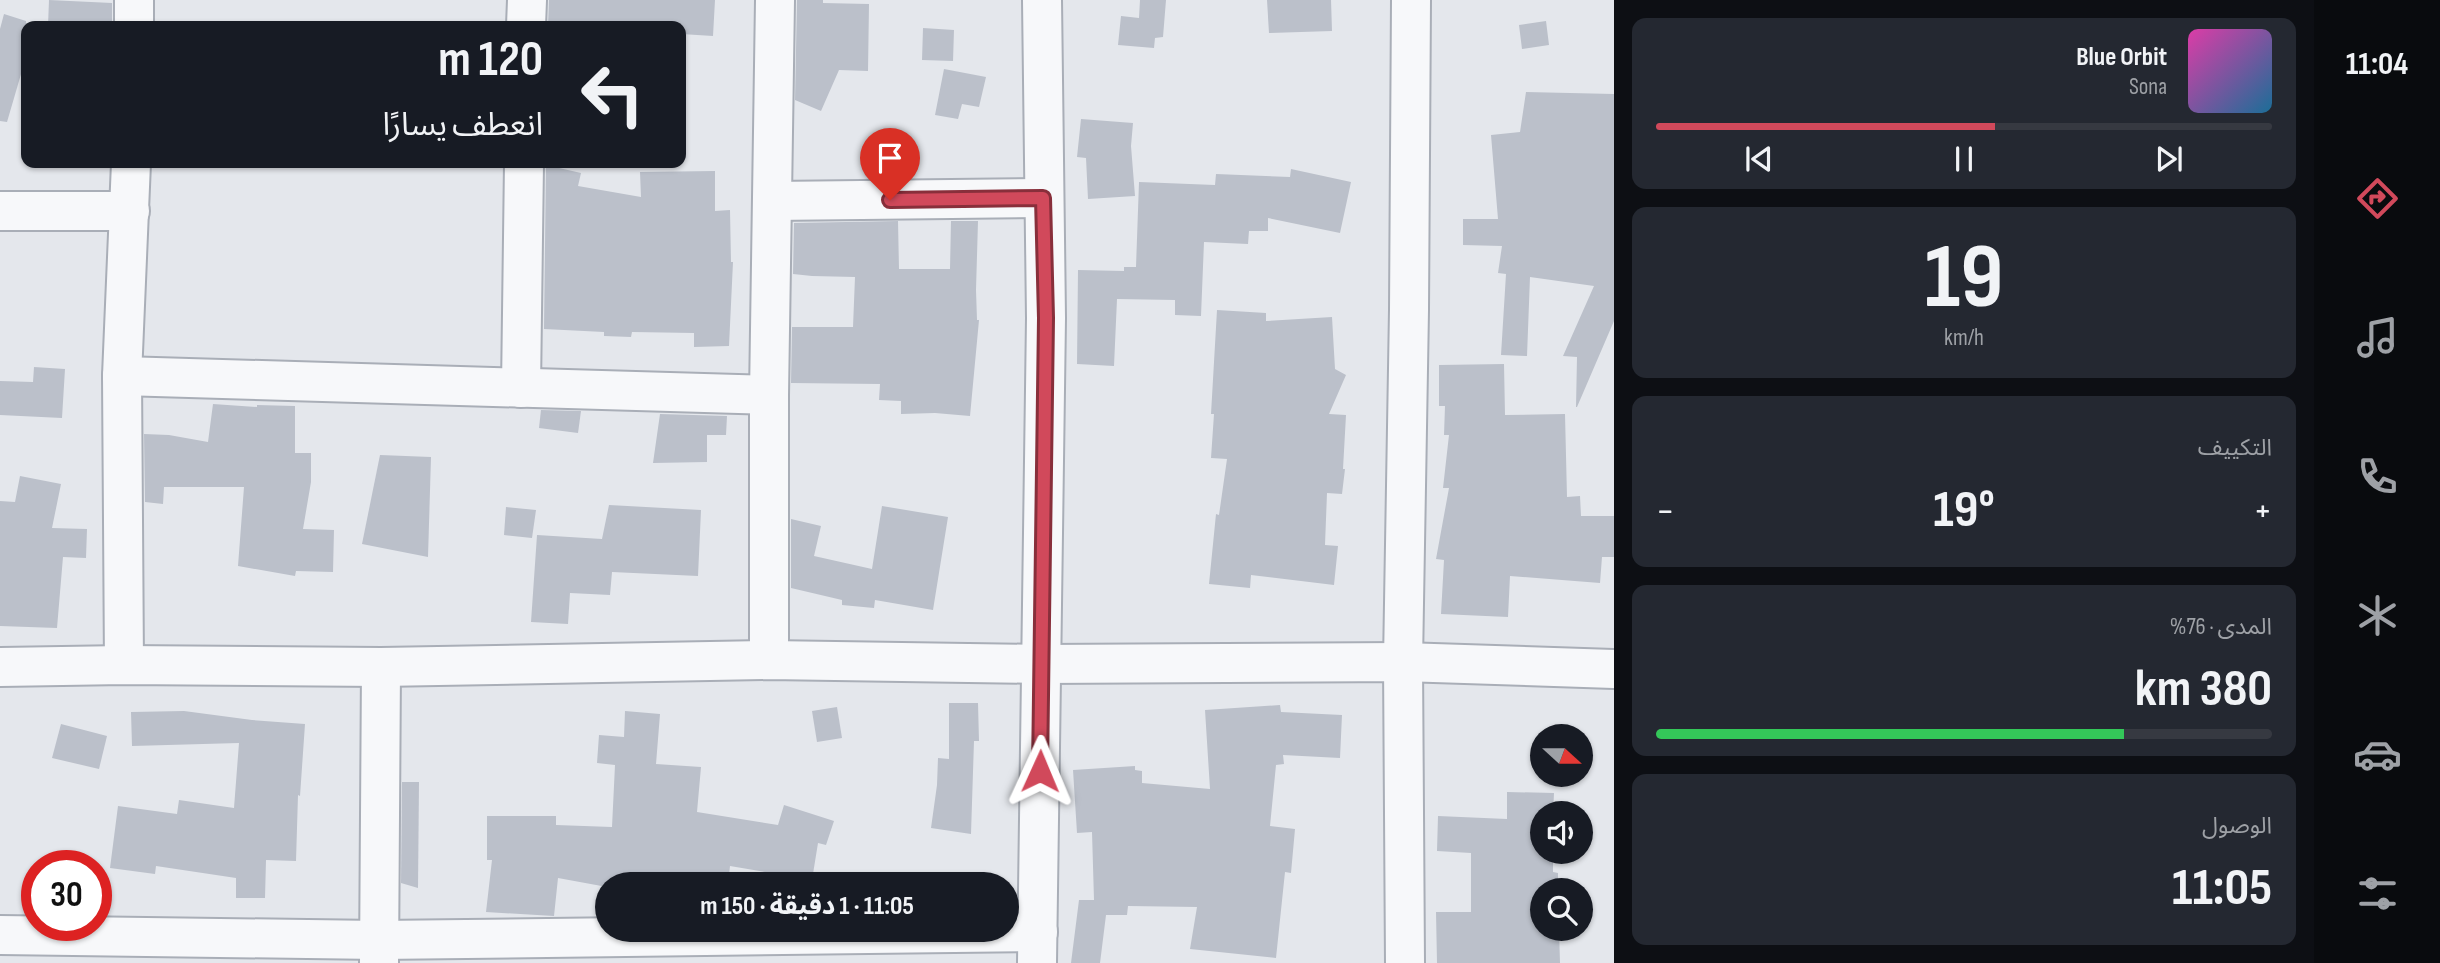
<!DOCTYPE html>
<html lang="ar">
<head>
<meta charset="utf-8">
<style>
	:root { --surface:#171b24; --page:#242831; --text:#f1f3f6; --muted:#9ea1a6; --line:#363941; --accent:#d1495b }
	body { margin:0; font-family:"Sofia Sans Condensed","Noto Sans Arabic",sans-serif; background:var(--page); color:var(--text); direction:rtl; height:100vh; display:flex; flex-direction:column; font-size:26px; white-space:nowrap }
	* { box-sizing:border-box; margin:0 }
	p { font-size:23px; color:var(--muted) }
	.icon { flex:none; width:38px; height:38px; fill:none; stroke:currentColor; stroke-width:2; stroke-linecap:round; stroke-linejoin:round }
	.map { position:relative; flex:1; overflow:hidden; direction:ltr }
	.panel { display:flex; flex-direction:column; gap:18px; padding:18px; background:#0d0f14; width:700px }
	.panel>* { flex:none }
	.hud { position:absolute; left:21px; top:21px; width:665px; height:147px; border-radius:14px; box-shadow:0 2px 5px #0004; direction:rtl; background:#171b24; color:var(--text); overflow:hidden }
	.needle { width:46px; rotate:111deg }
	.tools { position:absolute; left:1530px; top:724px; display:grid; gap:14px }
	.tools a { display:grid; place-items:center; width:63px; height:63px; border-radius:50%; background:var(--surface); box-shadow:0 2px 5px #0004; font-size:35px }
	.speed { position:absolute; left:21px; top:850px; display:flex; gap:14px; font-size:35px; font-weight:700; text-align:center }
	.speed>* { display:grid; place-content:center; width:91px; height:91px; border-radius:50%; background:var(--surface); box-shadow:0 2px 5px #0004; line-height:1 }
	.speed .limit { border:10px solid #d22; background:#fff; color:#111 }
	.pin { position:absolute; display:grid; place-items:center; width:60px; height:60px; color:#fff; margin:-72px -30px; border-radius:50% 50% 50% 0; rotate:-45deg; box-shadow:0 0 7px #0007 }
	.pin .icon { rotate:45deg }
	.me { position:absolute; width:77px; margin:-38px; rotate:1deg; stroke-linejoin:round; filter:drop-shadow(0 0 5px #0008) }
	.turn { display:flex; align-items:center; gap:24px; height:147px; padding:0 28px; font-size:32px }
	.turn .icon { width:91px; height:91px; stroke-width:2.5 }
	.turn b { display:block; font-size:49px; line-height:60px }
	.big { font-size:52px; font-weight:700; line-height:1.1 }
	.panel .card { flex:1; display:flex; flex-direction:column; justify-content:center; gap:10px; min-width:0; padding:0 24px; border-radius:14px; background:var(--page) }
	.panel .dial { align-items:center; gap:0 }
	.dial b { font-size:91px; line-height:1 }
	.song { display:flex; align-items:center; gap:21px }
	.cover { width:84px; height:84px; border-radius:10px; background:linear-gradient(135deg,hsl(320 70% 55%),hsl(200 70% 35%)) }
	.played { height:7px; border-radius:4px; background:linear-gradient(90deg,var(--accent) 55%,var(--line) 55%) }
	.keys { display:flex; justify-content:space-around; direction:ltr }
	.heat { display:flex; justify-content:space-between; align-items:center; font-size:38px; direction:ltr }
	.charge { height:10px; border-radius:5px; background:linear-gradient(90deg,#34c759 76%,var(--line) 0) }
	.trip { position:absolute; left:595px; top:872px; width:424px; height:70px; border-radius:35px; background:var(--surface); box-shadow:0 2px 5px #0004; font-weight:700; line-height:70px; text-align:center; direction:rtl }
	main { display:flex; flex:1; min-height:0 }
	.tabs { display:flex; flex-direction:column; width:126px; justify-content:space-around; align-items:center; background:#090b0e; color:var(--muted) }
	.tabs .icon { width:49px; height:49px }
	.tabs .active { color:var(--accent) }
	.tabs b { font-size:32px; color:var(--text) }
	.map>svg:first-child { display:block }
	.building { fill:#bbc0ca }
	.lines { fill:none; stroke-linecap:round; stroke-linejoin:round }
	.minor-casing { stroke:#a9aeb7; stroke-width:42 }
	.minor { stroke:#f7f8fa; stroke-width:38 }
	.route-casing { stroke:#882f3b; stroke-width:18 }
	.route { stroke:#d1495b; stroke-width:12 }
</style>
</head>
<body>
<main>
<nav class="tabs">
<b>11:04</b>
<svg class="icon active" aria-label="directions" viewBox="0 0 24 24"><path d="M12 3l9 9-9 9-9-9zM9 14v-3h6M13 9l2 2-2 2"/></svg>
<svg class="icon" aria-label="music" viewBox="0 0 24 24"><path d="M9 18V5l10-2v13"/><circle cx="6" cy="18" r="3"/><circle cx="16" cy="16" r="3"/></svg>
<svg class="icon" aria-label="phone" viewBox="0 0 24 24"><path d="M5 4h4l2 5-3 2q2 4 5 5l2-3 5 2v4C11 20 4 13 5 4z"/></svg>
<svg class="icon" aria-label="climate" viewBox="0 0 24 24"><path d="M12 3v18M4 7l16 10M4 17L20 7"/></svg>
<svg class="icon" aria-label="car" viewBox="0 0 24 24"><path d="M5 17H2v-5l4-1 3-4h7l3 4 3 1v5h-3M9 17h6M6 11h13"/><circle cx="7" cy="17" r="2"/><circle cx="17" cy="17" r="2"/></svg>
<svg class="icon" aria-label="filters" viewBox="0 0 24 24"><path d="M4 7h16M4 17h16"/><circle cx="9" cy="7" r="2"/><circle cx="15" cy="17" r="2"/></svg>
</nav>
<section class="panel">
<div class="card">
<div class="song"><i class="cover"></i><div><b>Blue Orbit</b><p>Sona</p></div></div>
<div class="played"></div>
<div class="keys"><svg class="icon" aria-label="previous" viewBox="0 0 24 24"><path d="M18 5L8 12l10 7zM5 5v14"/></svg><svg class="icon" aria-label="pause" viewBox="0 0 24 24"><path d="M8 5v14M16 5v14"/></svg><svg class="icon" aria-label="next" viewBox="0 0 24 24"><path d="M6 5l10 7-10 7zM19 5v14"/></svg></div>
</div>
<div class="card dial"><b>19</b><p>km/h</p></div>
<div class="card"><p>التكييف</p>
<div class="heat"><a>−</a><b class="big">19°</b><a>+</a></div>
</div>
<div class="card"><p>المدى · 76%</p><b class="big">380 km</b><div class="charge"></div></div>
<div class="card"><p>الوصول</p><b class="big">11:05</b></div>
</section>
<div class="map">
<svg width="1614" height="963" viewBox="0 0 1614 963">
	<rect width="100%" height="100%" fill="#e4e7ec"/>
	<g class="building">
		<path d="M49 0 112 3V26H48Z"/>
		<path d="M549 0H715L713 36 681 34V26H548Z"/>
		<path d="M797 0H823V3L869 4 868 71 839 70 821 111 795 100Z"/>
		<path d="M1140 0H1166L1163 37 1155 38 1154 48 1118 45 1121 16 1139 18Z"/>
		<path d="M1267 0H1331L1332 31 1269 33Z"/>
		<path d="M4 14 26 21V57L7 122 0 121V29Z"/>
		<path d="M1546 21 1549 45 1522 49 1519 25Z"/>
		<path d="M923 28 954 30 953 61 922 60Z"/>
		<path d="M944 69 986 77 979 107 962 104 958 119 935 115Z"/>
		<path d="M1526 92 1614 94V321L1577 407H1576L1577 357 1563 356 1594 286 1530 277 1527 356 1501 355 1506 274 1498 273 1502 246 1463 245V219H1498L1491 135 1520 132Z"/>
		<path d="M1081 119 1133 123 1131 146 1135 196 1088 199 1086 158 1077 157Z"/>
		<path d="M546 165 581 173 578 186 641 197 640 172 715 171V211L730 210 731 262H733L729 346 694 347V333L632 332 631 337 604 336V332L544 329Z"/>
		<path d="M1291 169 1351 182 1340 233 1268 218V231H1249L1248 244 1204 242 1201 316 1175 315V300L1117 299 1114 366 1077 364 1078 270 1124 271V267H1136L1139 182 1215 185 1216 174 1290 177Z"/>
		<path d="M898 221 899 269H950L951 221H978L976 290 977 320H979L970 416 935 413 901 414V401L879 400 880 384 791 383 792 327H853L855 277 812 276 793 274 794 223Z"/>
		<path d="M1217 310 1266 313V321L1332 317 1335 369 1346 375 1329 414 1346 415 1343 469H1345L1342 494 1327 493 1325 545 1338 546 1334 585 1251 575 1250 588 1209 584 1216 514 1219 515 1227 459 1211 458 1214 414H1211Z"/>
		<path d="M1504 364 1505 415 1565 414 1567 497 1580 496 1581 516H1614V557H1602L1600 583 1510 576 1508 617 1441 614 1444 560 1436 559 1449 488H1443L1449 435H1444L1445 406H1439V365Z"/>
		<path d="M34 367 65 369 62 418 0 415V381L33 382Z"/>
		<path d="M213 404 257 407V405L295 406V453H311V482L303 529 334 530 333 572 296 571 295 576 238 566 244 487H164L163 504 145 502 144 434 169 435 208 442Z"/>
		<path d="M541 410 581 411 578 433 539 428Z"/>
		<path d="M660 414 727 416 726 435H707V462L653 463Z"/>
		<path d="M380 455 431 457 428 557 362 544Z"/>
		<path d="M20 476 61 484 52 528 87 529 86 558 63 557 57 628 0 626V501L15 502Z"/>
		<path d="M609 505 701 510 698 576 612 572 610 595 570 593 568 624 531 622 537 535 602 539Z"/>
		<path d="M882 506 948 517 933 610 875 600 874 608 842 605V600L791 588V519L821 526 814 556 872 569Z"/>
		<path d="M506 507 536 510 532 538 504 535Z"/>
		<path d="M949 703H978L979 741H974L971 834 931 828 937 785 938 758 949 759Z"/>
		<path d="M1280 705 1281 712 1342 715 1340 758 1283 755 1284 764 1276 765 1270 826 1295 829 1291 873 1285 872 1276 958 1190 949 1197 907 1128 906 1127 915H1106L1100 963H1071L1079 900H1094L1092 832 1077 833 1073 770 1135 766V770L1142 771V783L1210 789 1205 710Z"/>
		<path d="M837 707 842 738 817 742 812 711Z"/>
		<path d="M184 711 252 720 305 724 300 796 298 795 296 861 266 860 265 898H236V878L156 866 155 874 110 868 118 806 177 814 179 800 234 808 239 743 132 746 131 712Z"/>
		<path d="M625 711 660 714 656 764 701 767 697 812 778 825 784 805 834 821 826 845 818 843 812 880 730 866 728 884H607V887L558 878 554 916 486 912 492 860H487V816H556V825L612 827 615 765 597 763 599 735 624 737Z"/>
		<path d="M61 724 107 736 99 769 52 758Z"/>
		<path d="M402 782H419L418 888 401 883Z"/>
		<path d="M1507 792 1554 793 1553 814H1542V852H1553V872L1558 873V891H1542V929H1559L1560 963H1437L1436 912H1471V853L1437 851 1438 816 1507 819Z"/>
	</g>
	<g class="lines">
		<g class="minor-casing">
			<g id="minor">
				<path d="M134 26V0"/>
				<path d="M526 26 527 0"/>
				<path d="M772 201 1043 198"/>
				<path d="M0 211H130"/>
				<path d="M122 376 769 395"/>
				<path d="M521 388 524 163"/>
				<path d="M769 660V395L775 0"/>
				<path d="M124 665 122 376 131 163"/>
				<path d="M0 667 124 665 381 667 769 660 1042 664 1403 662 1614 669"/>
				<path d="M0 935 379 940 1038 932"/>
				<path d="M379 963 381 667"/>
				<path d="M1037 963 1046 318 1042 0"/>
				<path d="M1405 963 1403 662 1409 310 1411 0"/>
			</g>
		</g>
		<use href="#minor" class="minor"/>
	</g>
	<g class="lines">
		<g class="route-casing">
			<path id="route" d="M890 200 1043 198 1046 318 1040 771"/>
		</g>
		<use href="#route" class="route"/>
	</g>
</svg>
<div class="tools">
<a><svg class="needle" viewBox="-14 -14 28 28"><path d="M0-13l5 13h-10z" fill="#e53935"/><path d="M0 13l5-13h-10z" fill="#9ea1a6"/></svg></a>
<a><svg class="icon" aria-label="sound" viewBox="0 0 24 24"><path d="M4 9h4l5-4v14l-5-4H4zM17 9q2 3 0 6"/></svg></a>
<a><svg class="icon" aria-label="search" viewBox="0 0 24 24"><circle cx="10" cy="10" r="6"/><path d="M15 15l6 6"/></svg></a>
</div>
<div class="speed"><div class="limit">30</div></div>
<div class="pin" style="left:890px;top:200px;background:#d93025"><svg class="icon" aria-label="arrive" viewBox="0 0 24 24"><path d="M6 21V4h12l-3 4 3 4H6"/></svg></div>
<svg class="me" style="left:1040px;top:771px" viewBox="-20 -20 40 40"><path d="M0-17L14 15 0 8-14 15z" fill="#d1495b" stroke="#fff" stroke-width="4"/></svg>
<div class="trip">11:05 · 1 دقيقة · 150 m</div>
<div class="hud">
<div class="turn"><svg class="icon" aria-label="left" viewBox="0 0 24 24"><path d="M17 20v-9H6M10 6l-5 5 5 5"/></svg><div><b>120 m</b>انعطف يسارًا</div></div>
</div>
</div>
</main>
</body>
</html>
